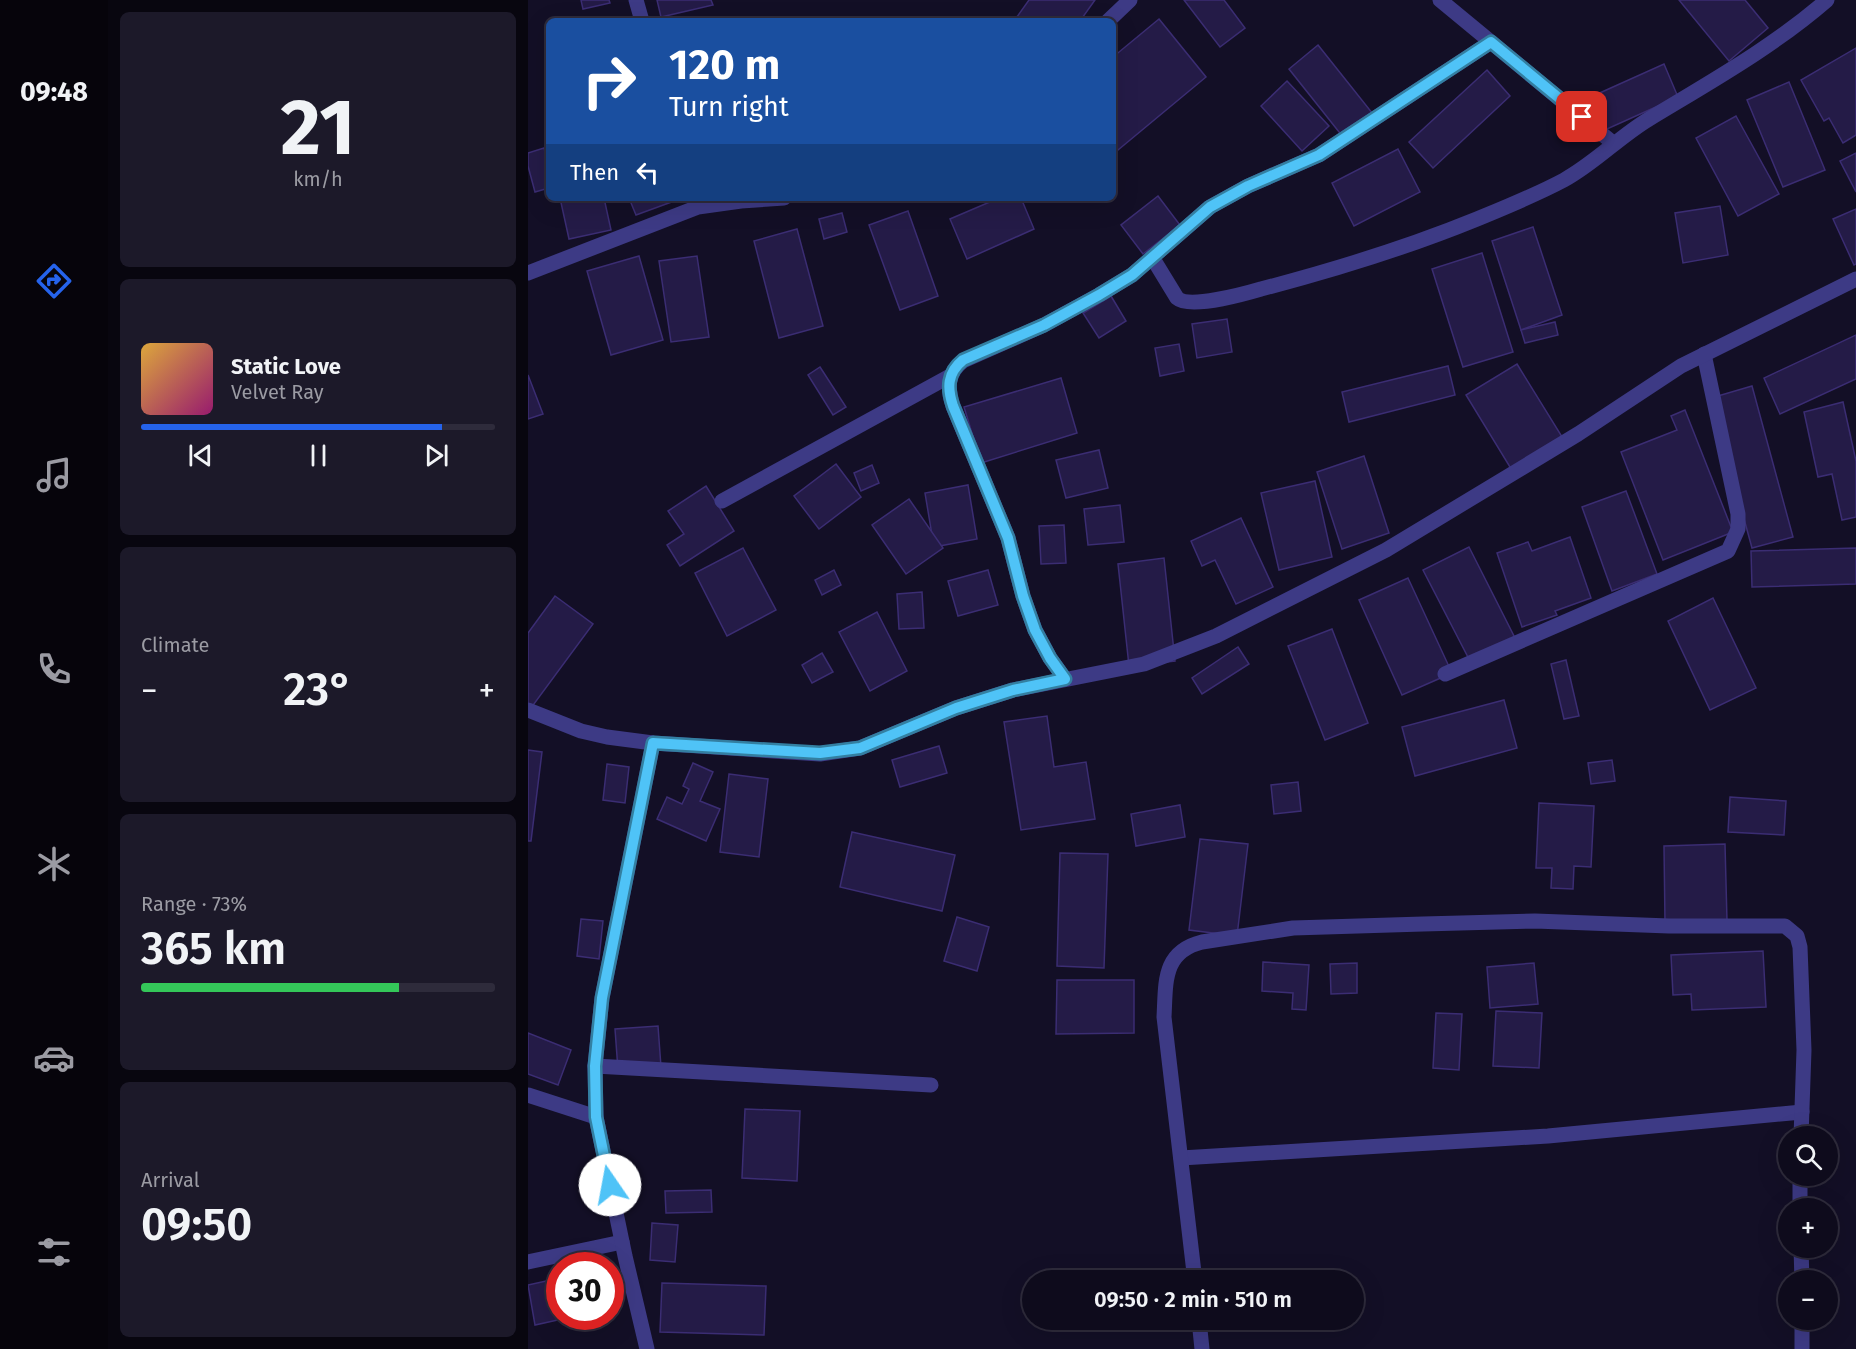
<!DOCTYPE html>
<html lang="en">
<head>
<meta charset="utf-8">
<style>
	:root { --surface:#0e0b1c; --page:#1c1929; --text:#f1f3f6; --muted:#9b9ba3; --line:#2e2b3b; --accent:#2563eb }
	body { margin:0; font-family:"Fira Sans",sans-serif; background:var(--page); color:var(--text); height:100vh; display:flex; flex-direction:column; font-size:22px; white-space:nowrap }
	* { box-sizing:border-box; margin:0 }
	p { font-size:20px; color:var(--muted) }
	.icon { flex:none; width:33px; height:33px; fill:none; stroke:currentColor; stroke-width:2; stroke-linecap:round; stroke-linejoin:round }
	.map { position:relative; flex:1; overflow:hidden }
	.drawer { display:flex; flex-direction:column; gap:12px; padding:12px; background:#08060f; width:420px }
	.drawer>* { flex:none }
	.guide { position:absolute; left:18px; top:18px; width:570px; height:183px; border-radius:9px; box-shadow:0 6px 24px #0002,0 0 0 2px var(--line); background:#1a4fa0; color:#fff; overflow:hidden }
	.fabs { position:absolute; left:1250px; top:1126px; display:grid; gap:12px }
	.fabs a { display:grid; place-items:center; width:60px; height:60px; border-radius:50%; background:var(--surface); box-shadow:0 6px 24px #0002,0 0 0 2px var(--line); font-size:30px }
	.speed { position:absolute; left:18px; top:1252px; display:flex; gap:12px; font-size:30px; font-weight:700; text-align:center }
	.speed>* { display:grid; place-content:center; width:78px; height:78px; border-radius:50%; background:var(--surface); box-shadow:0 6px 24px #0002,0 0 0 2px var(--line); line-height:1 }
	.speed .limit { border:9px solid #d22; background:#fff; color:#111 }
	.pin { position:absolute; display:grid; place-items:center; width:51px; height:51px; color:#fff; margin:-26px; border-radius:12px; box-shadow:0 3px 9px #0006 }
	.me { position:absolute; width:66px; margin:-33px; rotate:348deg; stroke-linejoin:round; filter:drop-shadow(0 0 4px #0008) }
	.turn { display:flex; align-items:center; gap:21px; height:126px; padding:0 24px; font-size:27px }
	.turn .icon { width:78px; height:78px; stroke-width:2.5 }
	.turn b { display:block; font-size:42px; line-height:51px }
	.then { display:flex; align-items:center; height:57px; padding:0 24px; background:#0003; gap:12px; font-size:22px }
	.big { font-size:45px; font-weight:600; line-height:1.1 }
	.drawer .card { flex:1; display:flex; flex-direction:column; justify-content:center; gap:9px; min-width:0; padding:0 21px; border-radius:9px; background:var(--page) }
	.drawer .dial { align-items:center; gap:0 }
	.dial b { font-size:78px; line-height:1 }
	.song { display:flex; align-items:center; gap:18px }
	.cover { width:72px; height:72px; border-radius:9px; background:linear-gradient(135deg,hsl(40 70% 55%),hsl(320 70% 35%)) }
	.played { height:6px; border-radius:3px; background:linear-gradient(90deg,var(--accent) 85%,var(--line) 85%) }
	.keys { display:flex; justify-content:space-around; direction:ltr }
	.heat { display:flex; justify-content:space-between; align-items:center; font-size:33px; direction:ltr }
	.charge { height:9px; border-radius:4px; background:linear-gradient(90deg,#34c759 73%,var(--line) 0) }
	.trip { position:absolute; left:494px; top:1270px; width:342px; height:60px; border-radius:30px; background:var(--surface); box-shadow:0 6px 24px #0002,0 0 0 2px var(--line); font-weight:600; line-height:60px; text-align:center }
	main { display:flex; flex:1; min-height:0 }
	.tab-bar { display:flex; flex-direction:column; width:108px; justify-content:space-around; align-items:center; background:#06040b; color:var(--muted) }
	.tab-bar .icon { width:42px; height:42px }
	.tab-bar .current { color:var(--accent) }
	.tab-bar b { font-size:27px; color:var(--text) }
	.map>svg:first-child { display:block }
	.building { fill:#241b47; stroke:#3b2d73; stroke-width:1.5 }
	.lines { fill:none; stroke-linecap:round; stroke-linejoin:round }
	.minor { stroke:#3d3a85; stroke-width:15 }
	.route-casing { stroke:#337fa1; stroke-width:15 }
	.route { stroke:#4fc3f7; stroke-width:10 }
</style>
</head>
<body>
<main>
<nav class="tab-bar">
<b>09:48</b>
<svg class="icon current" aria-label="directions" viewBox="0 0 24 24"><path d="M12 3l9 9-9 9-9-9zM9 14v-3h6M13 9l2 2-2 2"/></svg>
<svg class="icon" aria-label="music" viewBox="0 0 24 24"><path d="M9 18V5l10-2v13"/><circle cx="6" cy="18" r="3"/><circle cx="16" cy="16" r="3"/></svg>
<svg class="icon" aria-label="phone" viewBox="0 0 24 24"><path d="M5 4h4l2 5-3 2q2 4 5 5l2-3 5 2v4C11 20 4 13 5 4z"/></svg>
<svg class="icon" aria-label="climate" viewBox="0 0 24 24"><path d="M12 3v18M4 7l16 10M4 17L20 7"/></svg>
<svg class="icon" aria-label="car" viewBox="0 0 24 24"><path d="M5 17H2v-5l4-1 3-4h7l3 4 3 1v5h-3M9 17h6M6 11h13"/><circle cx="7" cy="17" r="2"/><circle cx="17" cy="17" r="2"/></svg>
<svg class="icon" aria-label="filters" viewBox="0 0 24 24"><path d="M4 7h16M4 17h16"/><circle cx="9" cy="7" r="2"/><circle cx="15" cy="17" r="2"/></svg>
</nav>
<section class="drawer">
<div class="card dial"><b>21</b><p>km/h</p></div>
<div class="card">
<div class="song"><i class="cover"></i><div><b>Static Love</b><p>Velvet Ray</p></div></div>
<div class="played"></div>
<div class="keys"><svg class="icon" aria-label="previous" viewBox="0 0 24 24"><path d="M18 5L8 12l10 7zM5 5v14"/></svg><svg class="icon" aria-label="pause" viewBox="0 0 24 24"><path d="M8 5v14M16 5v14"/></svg><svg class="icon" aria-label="next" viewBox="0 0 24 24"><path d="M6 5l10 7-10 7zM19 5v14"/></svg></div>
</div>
<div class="card"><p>Climate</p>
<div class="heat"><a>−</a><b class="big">23°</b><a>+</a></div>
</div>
<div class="card"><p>Range · 73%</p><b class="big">365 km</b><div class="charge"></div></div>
<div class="card"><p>Arrival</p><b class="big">09:50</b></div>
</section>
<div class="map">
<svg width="1328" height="1349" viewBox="0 0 1328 1349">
	<rect width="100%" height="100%" fill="#130f26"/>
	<g class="building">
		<path d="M53 0H81L82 3 55 9Z"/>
		<path d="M129 0H183L185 5 133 17Z"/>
		<path d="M501 0H567L552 21H486Z"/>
		<path d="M656 0H696L717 28 692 47Z"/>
		<path d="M1151 0H1217L1240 28 1201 61Z"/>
		<path d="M631 19 678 77 590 150 585 144V57Z"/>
		<path d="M790 45 845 114 815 137 761 69Z"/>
		<path d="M1328 48V135L1315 143 1301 118 1296 121 1273 80Z"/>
		<path d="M1136 64 1150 97 1079 129 1065 96Z"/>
		<path d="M959 70 982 96 905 168 881 142Z"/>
		<path d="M759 81 801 126 774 151 733 106Z"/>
		<path d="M1261 82 1297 170 1255 187 1219 100Z"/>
		<path d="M1208 116 1251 194 1210 216 1168 138Z"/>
		<path d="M16 148 21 167V188L7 192 0 166V153Z"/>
		<path d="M870 149 892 192 826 226 804 183Z"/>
		<path d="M1328 153V192L1312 161Z"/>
		<path d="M630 196 652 225 615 254 593 225Z"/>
		<path d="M32 198H76L83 230 41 239Z"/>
		<path d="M101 198H148L149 200 108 215Z"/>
		<path d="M471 198H493L506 229 439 259 422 219Z"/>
		<path d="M1192 206 1200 255 1155 263 1147 213Z"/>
		<path d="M1328 209V264L1326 265 1305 219Z"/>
		<path d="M380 211 410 296 372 310 341 225Z"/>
		<path d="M314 213 319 232 296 239 291 219Z"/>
		<path d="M1005 227 1034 315 993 330 964 241Z"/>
		<path d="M269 229 295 326 251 338 226 241Z"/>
		<path d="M954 253 985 352 935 367 904 269Z"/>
		<path d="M111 256 135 340 83 355 59 271Z"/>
		<path d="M169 256 181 337 143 342 131 261Z"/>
		<path d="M583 296 598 321 571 338 555 313Z"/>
		<path d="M699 319 704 352 669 358 664 324Z"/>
		<path d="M1027 322 1030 335 997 343 993 330Z"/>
		<path d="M1328 335V379L1252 414 1236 378Z"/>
		<path d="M651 344 656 371 632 376 627 348Z"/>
		<path d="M989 364 1036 440 985 472 938 395Z"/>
		<path d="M920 366 927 395 821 422 814 392Z"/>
		<path d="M292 367 318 407 305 415 280 375Z"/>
		<path d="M0 375 15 414 0 419Z"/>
		<path d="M533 378 549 433 453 463 436 407Z"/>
		<path d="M1224 386 1265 537 1224 548 1183 398Z"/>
		<path d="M1315 402 1328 461V517L1314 520 1304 474 1290 477 1276 412Z"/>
		<path d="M1157 410 1205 532 1135 560 1093 452 1149 430 1143 416Z"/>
		<path d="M571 450 580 488 538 498 528 460Z"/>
		<path d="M836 456 861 533 814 549 789 472Z"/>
		<path d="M308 464 333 497 291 529 266 496Z"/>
		<path d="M344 465 351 483 333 491 326 473Z"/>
		<path d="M787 481 804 557 751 570 733 493Z"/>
		<path d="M440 485 449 539 406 547 397 493Z"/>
		<path d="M178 486 206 531 152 566 139 545 156 534 140 511Z"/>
		<path d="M1098 491 1129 574 1084 591 1054 507Z"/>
		<path d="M381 499 415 548 378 574 344 525Z"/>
		<path d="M592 505 596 542 560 545 556 509Z"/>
		<path d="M713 518 745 587 708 604 687 560 674 566 663 541Z"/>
		<path d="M536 525 538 563 513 564 511 526Z"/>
		<path d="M1042 537 1063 598 1027 611 1029 615 994 627 969 553 1000 542 1004 551Z"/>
		<path d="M941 547 988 640 943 663 895 570Z"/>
		<path d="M215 548 248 610 199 636 167 573Z"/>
		<path d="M1328 548V584L1224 587 1223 551Z"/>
		<path d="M636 558 647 661 601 666 590 564Z"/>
		<path d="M306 570 313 585 294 595 287 580Z"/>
		<path d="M460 570 470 605 430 616 420 581Z"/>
		<path d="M880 578 924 673 874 695 831 600Z"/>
		<path d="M394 592 396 628 371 629 369 594Z"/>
		<path d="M27 596 65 624 0 712V633Z"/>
		<path d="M1185 598 1228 688 1182 710 1140 621Z"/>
		<path d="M349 612 379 671 342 691 311 632Z"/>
		<path d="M804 629 840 723 797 740 760 646Z"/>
		<path d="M710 647 721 664 674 694 664 678Z"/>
		<path d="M294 653 305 672 284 683 274 665Z"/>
		<path d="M1038 660 1051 716 1036 719 1023 664Z"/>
		<path d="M976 700 989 748 887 776 874 727Z"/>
		<path d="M519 716 526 767 558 762 567 819 493 830 476 722Z"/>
		<path d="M411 746 419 773 372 787 364 760Z"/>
		<path d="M0 750 14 752 3 841H0Z"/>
		<path d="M1084 760 1087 781 1063 784 1060 763Z"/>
		<path d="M165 763 185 772 172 801 192 809 178 841 129 819 139 797 154 804 161 789 155 786Z"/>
		<path d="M79 764 101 767 97 803 75 800Z"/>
		<path d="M201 774 240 779 231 857 192 852Z"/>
		<path d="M770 782 773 811 746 814 743 785Z"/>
		<path d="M1202 797 1258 801 1256 835 1200 832Z"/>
		<path d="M1011 803 1066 806 1063 867 1046 866 1045 889 1023 888 1024 868H1008Z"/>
		<path d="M652 805 657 837 608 846 603 814Z"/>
		<path d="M324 832 427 855 414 911 312 887Z"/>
		<path d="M672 839 720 844 709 936 661 930Z"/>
		<path d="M1197 844 1199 921 1137 923 1136 846Z"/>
		<path d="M532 853 580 854 576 968 529 966Z"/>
		<path d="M429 917 461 927 449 971 416 961Z"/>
		<path d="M53 919 75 921 71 959 49 956Z"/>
		<path d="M1235 951 1238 1007 1164 1010 1163 994 1145 995 1143 955Z"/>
		<path d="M735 962 781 965 778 1010 764 1009 765 993 734 991Z"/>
		<path d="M829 963V993L803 994 802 964Z"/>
		<path d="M1006 963 1010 1004 962 1008 959 967Z"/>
		<path d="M529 980H606V1033L528 1034Z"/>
		<path d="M968 1011 1014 1013 1011 1068 965 1066Z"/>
		<path d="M908 1013 934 1014 931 1070 905 1068Z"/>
		<path d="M130 1026 133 1067 90 1070 87 1029Z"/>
		<path d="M0 1033 43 1050 30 1085 0 1074Z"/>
		<path d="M217 1109 272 1111 269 1181 214 1178Z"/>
		<path d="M183 1190 184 1212 138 1213 137 1191Z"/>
		<path d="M124 1223 150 1225 147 1262 122 1260Z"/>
		<path d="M32 1278V1317H43L7 1325 0 1285Z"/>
		<path d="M134 1283 238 1286 236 1335 132 1332Z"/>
	</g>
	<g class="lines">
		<g class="minor">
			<path d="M108 0 114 21"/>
			<path d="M912 0 1085 143"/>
			<path d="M580 21 602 0"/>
			<path d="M624 257 649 298C661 309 716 294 733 289 806 270 878 248 949 219 978 207 1008 195 1036 180 1067 163 1091 137 1121 119 1182 82 1245 47 1299 0"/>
			<path d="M0 273 170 207 213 201 256 198"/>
			<path d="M194 501 422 376"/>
			<path d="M917 674 1200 551 1210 529V514L1176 354"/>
			<path d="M537 679 522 658 507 630 495 596 480 538 425 406C419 388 419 373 435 361L516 325 571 295 604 275 682 207 720 186 791 155 963 42"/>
			<path d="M0 710 53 731 79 737 125 743 292 754 332 748 428 708 485 690 616 664 688 636 858 550 1050 434 1153 366 1328 279"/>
			<path d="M67 1066 403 1085"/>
			<path d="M0 1095 68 1117"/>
			<path d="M653 1158 1020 1136 1274 1112"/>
			<path d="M1272 1209V1176"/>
			<path d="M1273 1248 1274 1281"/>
			<path d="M0 1262 94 1242"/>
			<path d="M667 1281 636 1017C638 983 634 952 674 942L765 928 895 924 1007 921 1141 926H1257L1269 936 1272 947 1276 1050 1273 1137"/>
			<path d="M671 1320 674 1349"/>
			<path d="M119 1349 97 1256 68 1117 67 1066 74 998 125 743"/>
			<path d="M1274 1349V1320"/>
		</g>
	</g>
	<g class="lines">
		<g class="route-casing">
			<path id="route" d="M82 1185 68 1117 67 1066 74 998 125 743 292 753 332 748 428 708 485 690 537 679 522 658 507 630 495 596 480 538 425 406C419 388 419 373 435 360L516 325 571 295 604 275 682 207 720 186 791 155 963 42 1054 117"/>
		</g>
		<use href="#route" class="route"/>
	</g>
</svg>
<div class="fabs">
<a><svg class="icon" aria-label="search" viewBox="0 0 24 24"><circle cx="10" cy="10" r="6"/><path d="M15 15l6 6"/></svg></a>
<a>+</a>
<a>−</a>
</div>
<div class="speed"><div class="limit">30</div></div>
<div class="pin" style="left:1054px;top:117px;background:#d93025"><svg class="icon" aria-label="arrive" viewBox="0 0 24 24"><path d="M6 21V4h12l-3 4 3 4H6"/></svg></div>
<svg class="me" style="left:82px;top:1185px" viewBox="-20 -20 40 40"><circle r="19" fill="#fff"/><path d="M0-13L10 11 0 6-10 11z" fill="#4fc3f7"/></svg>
<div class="trip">09:50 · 2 min · 510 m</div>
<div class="guide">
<div class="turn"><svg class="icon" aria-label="right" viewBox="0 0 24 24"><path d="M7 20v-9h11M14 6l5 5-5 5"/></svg><div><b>120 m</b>Turn right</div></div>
<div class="then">Then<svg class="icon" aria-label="left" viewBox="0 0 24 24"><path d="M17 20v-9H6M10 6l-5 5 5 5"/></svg></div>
</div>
</div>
</main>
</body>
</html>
